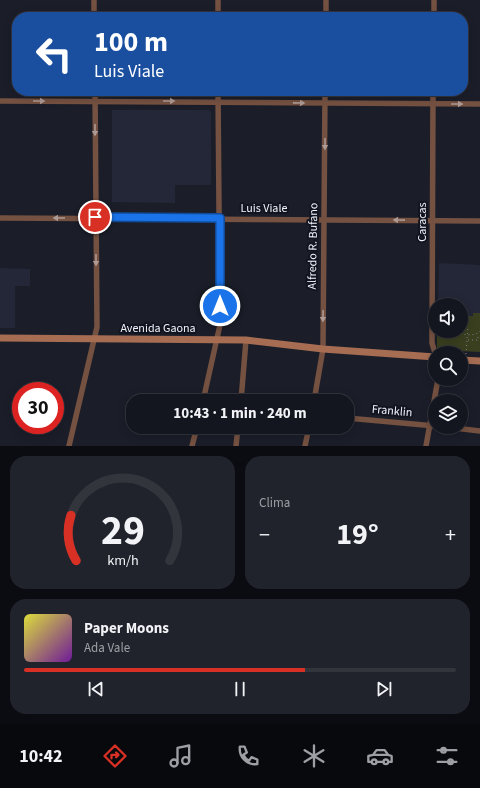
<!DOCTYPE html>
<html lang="es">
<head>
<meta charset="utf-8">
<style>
	:root { --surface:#14161f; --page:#21232c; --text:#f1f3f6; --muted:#9d9fa4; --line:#33353d; --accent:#d93025 }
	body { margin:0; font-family:"Source Sans 3",sans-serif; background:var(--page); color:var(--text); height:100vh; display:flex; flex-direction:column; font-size:15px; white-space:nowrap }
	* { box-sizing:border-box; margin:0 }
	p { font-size:13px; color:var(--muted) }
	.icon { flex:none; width:22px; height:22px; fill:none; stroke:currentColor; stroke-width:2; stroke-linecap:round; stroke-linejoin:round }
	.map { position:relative; height:446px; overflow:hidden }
	.drawer { display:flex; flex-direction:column; gap:10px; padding:10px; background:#0b0c11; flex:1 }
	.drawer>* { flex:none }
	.top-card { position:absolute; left:12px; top:12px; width:456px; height:84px; border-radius:16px; box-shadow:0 2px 10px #0003,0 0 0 1px var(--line); background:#1a4fa0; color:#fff; overflow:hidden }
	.tools { position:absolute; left:428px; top:298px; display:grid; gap:8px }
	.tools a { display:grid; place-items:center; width:40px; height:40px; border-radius:50%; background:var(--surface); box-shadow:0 2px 10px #0003,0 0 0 1px var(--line); font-size:20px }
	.speed { position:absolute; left:12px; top:382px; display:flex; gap:8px; font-size:20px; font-weight:700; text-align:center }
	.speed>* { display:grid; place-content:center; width:52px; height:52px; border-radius:50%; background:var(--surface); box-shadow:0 2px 10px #0003,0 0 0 1px var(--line); line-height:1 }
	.speed .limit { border:6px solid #d22; background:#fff; color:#111 }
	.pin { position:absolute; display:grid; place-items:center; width:34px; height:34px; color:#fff; margin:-17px; border:2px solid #fff; border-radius:50%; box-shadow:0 1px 4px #0007 }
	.me { position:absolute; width:44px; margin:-22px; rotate:0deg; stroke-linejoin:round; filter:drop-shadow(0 0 3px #0008) }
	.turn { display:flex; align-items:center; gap:14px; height:84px; padding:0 16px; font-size:18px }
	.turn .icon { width:52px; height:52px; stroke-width:2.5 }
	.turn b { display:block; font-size:28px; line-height:34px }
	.big { font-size:30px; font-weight:700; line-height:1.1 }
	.drawer .card { flex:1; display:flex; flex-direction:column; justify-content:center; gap:6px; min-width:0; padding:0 14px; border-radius:16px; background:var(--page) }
	.drawer .dial { align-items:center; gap:0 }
	.dial svg { height:104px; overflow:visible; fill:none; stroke:var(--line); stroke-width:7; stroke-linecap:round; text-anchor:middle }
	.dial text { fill:var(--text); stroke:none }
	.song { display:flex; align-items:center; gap:12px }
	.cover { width:48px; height:48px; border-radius:6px; background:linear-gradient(135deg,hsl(60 70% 55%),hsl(280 70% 35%)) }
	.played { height:4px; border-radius:2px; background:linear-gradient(90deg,var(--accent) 65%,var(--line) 65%) }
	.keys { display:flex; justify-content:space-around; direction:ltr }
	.heat { display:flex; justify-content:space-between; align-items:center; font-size:22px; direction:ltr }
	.drawer .tiles { flex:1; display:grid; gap:10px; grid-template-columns:1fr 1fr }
	.card:last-child { grid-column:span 2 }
	.trip { position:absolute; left:126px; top:394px; width:228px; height:40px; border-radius:16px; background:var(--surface); box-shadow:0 2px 10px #0003,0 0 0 1px var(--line); font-weight:700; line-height:40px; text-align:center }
	.dock { display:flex; height:64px; justify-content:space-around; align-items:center; background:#08090c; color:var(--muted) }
	.dock .icon { width:28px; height:28px }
	.dock .selected { color:var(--accent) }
	.dock b { font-size:18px; color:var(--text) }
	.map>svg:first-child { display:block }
	.built { fill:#242737 }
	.green { fill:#393f1f }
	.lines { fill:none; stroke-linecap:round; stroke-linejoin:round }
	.path { stroke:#80838c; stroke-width:1; stroke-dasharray:1 3; stroke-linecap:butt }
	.lane { stroke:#755141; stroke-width:2.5 }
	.street { stroke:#755141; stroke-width:5.5 }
	.secondary { stroke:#a66d53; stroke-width:7 }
	.oneway { fill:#ad9a95 }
	.route-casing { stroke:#114b97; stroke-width:10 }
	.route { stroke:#1a73e8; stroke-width:7 }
	.labels { text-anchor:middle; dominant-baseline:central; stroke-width:4; stroke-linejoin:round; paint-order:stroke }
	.street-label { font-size:12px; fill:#f2f4fc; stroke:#12141f }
</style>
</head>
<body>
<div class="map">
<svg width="480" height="446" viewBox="0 0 480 446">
	<rect width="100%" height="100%" fill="#1b1e29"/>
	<g class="built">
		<path d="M112 110H209L211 112V185H175V203L112 202Z"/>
		<path d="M439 263 480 265V313H473V316H461V305H438Z"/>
		<path d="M0 268 30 269V286H15V328H0Z"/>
	</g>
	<path class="green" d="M473 313H480V352L437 350V331H461V316H473Z"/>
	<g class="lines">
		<g class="path">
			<path d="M453 331C461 334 473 338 480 331"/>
			<path d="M468 340H478V334"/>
			<path d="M466 354 468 326"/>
		</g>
		<path class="lane" d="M439 380 448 382V379"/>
		<g class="street">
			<path d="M94 0V17"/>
			<path d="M218 17V0"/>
			<path d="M326 17V0"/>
			<path d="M434 17V0"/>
			<path d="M433 91 432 343 435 353"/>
			<path d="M0 101 480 104"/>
			<path d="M0 218 480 221"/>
			<path d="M203 401 220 325 218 91"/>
			<path d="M241 401 246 340"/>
			<path d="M314 401 323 349 325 91"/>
			<path d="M347 418 435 426"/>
			<path d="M446 427 480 431"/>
			<path d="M69 446 97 327 95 91"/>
			<path d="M192 446 197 427"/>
			<path d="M236 446 238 427"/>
			<path d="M305 446 309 427"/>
			<path d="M426 446 438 379"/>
		</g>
		<g class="secondary">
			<path d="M0 338 246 340 323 349 435 357"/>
			<path d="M461 360 480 361"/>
		</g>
	</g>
	<defs><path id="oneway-solid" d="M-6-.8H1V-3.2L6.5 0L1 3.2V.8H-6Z"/></defs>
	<g class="oneway">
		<use href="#oneway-solid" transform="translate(39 101)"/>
		<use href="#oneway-solid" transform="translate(169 101)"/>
		<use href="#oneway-solid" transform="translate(299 103) rotate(1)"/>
		<use href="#oneway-solid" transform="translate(457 104)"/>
		<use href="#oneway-solid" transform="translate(95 130) rotate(90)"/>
		<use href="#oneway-solid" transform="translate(325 144) rotate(90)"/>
		<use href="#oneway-solid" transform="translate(59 218) rotate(180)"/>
		<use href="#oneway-solid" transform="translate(399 220) rotate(-179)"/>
		<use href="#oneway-solid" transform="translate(96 260) rotate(90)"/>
		<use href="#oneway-solid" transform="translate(323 316) rotate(91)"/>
	</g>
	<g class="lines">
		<g class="route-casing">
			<path id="route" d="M95 217 220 218V306"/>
		</g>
		<use href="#route" class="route"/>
	</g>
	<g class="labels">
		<g class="street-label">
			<text x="264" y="208">Luis Viale</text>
			<text transform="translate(422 222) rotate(-90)">Caracas</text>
			<text transform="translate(313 246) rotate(-89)">Alfredo R. Bufano</text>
			<text x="158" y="328">Avenida Gaona</text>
			<text transform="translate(392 411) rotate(5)">Franklin</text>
		</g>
	</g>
</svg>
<div class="tools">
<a><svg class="icon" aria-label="sound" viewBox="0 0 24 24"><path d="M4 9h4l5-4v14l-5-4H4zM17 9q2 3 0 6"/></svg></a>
<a><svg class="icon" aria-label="search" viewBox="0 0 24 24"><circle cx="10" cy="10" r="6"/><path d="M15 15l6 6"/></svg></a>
<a><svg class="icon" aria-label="layers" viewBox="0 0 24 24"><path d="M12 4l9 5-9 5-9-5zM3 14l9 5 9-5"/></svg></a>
</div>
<div class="speed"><div class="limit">30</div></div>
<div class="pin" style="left:95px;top:217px;background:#d93025"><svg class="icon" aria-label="arrive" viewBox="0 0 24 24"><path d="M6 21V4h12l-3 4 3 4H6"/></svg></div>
<svg class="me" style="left:220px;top:306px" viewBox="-20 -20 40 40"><circle r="17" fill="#1a73e8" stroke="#fff" stroke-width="3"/><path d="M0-11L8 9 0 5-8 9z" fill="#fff"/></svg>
<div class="trip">10:43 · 1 min · 240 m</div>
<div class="top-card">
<div class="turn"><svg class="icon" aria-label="left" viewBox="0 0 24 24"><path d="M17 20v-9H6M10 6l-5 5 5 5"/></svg><div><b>100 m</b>Luis Viale</div></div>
</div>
</div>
<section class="drawer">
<div class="tiles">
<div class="card dial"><svg viewBox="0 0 100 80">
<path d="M14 69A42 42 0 1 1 86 69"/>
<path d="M14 69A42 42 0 0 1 10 34" stroke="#d93025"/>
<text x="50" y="56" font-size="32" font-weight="700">29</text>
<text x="50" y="72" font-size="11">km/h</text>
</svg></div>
<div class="card"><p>Clima</p>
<div class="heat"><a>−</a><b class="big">19°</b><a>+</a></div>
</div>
<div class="card">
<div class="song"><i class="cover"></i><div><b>Paper Moons</b><p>Ada Vale</p></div></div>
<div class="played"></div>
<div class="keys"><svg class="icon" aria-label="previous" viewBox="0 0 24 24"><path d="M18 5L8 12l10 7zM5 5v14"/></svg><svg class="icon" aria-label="pause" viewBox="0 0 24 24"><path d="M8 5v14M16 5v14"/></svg><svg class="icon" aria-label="next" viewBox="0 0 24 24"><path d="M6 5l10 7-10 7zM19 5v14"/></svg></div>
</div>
</div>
</section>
<nav class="dock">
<b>10:42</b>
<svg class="icon selected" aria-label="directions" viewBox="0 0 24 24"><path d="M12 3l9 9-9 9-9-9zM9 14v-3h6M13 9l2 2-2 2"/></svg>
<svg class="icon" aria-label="music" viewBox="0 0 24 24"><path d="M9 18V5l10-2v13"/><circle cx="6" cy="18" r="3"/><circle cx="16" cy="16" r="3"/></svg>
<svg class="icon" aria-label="phone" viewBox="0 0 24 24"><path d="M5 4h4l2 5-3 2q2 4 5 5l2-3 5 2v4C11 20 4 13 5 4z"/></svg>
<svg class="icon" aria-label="climate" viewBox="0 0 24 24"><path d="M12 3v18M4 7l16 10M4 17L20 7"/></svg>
<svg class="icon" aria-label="car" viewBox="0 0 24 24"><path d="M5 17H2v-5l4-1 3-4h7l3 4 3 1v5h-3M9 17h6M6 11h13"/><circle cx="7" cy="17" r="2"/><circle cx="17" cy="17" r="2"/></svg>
<svg class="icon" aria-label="filters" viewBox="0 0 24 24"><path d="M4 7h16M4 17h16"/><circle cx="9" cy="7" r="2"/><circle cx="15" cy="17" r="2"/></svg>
</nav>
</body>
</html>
